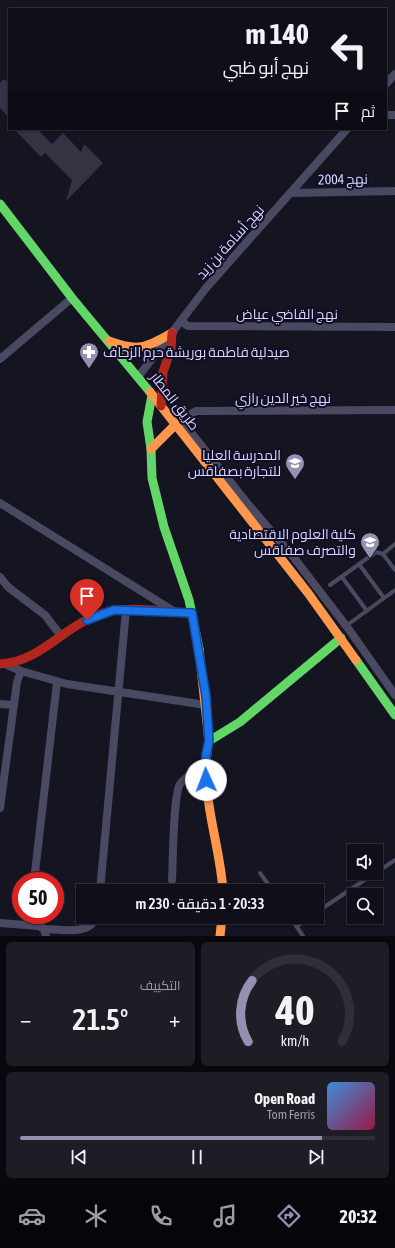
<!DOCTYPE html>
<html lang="ar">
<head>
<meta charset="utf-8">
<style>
	:root { --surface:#100f19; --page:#1e1d26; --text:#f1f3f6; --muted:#9c9ca2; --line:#302f38; --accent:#9391b1 }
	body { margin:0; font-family:"Asap Condensed",Cairo,sans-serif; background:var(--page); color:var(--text); direction:rtl; height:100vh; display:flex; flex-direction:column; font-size:15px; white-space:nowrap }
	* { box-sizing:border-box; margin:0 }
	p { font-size:13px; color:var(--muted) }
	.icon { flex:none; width:22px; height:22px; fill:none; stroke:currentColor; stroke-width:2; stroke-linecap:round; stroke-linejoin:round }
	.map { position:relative; height:936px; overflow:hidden; direction:ltr }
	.details { display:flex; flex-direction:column; gap:6px; padding:6px; background:#09080e; flex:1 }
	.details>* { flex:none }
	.banner { position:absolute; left:8px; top:8px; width:379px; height:122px; border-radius:0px; box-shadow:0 1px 3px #0004,0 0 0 1px var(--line); direction:rtl; background:#100f19; color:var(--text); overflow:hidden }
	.fabs { position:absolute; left:347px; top:844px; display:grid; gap:8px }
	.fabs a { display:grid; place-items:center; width:36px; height:36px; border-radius:0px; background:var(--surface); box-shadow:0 1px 3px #0004,0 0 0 1px var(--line); font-size:20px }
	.speed { position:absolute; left:12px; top:872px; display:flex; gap:8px; font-size:20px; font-weight:700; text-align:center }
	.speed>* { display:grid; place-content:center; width:52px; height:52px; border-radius:50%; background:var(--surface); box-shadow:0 1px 3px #0004,0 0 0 1px var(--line); line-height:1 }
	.speed .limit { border:6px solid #d22; background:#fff; color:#111 }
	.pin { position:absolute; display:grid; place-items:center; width:34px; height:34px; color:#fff; margin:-41px -17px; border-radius:50% 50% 50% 0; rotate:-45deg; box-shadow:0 0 4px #0007 }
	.pin .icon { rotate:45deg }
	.me { position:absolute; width:44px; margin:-22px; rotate:358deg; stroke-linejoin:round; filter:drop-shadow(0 0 3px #0008) }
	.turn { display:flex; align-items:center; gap:14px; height:84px; padding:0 12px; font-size:18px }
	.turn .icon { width:52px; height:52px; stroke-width:2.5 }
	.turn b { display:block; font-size:28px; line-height:34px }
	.then { display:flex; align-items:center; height:38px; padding:0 12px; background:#0003; gap:8px; font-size:15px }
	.big { font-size:30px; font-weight:600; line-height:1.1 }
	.details .tile { flex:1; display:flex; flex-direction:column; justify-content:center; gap:6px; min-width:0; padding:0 14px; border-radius:6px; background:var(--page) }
	.details .dial { align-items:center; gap:0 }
	.dial svg { height:104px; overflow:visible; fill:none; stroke:var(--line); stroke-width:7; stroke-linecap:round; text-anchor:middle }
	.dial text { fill:var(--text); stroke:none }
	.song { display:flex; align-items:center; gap:12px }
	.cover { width:48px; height:48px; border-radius:6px; background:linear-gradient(135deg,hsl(210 70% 55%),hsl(340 70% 35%)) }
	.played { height:4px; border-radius:2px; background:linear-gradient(90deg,var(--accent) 85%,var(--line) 85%) }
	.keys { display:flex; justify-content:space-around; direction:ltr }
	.heat { display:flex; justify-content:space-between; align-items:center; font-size:22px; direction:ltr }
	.details .tiles { flex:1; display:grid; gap:6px; grid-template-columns:1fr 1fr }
	.tile:last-child { grid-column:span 2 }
	.trip { position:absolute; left:76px; top:884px; width:248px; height:40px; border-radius:0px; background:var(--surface); box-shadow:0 1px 3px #0004,0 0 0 1px var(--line); font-weight:600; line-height:40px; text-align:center; direction:rtl }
	.tabs { display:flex; height:64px; justify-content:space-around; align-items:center; background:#06060a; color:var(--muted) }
	.tabs .icon { width:28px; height:28px }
	.tabs .selected { color:var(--accent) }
	.tabs b { font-size:18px; color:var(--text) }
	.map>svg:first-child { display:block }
	.building { fill:#343243 }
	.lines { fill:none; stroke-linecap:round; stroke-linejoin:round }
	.lane { stroke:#494a62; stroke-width:4 }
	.street { stroke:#494a62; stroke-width:8 }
	.fast { stroke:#63d668; stroke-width:9 }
	.slow { stroke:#ff974d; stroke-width:9 }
	.jam { stroke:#b3261e; stroke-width:9 }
	.route-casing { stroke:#114b97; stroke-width:10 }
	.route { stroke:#1a73e8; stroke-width:7 }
	.labels { text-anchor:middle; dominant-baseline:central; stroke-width:4; stroke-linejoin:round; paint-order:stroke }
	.street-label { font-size:14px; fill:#d7d4ff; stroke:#110f26 }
	.poi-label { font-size:14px; fill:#d7d4ff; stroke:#110f26; text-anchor:end }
</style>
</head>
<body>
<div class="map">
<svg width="395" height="936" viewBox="0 0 395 936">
	<rect width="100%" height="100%" fill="#151421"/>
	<g class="building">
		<path d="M4 79 9 83V117L0 108V83Z"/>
		<path d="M14 129H44L40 132 52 144 63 133 81 152 84 144 103 163 66 201 72 180 45 153 41 157 39 155Z"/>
	</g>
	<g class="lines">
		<g class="lane">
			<path d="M383 554 395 544"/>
			<path d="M359 564 384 598"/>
			<path d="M342 577 367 611"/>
			<path d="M330 585 376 552 383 554 395 570"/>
			<path d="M346 626 395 590"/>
			<path d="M260 873 273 891"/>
			<path d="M376 873 395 860"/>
			<path d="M317 912 375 873"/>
			<path d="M290 917 303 936"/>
			<path d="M297 926 310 917"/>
		</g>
		<g class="street">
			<path d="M386 84 395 74"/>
			<path d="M386 115H395"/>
			<path d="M291 193 395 191"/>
			<path d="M181 321 188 326 395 327"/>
			<path d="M0 359 72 298"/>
			<path d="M138 377 206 288 347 129"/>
			<path d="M181 420 248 504 295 559 350 631 395 695"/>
			<path d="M177 423 196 411 395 410"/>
			<path d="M0 503 175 612"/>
			<path d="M0 577 8 587 45 615 61 636"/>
			<path d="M7 665 21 671 67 684 206 705"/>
			<path d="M0 704 14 705"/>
			<path d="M0 808 17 682 21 671"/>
			<path d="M172 880C173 863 173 796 180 784 185 776 198 771 206 766"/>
			<path d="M34 881 57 682"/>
			<path d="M100 891 126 610"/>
			<path d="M0 923 39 926 44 929 46 936"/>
			<path d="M28 925 29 915"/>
			<path d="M44 929C60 929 90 936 96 917"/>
		</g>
		<g class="fast">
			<path d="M0 204 72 298 150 392"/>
			<path d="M152 395 147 422 151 449 152 478 164 527 189 600 199 649"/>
			<path d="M356 660 395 715"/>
			<path d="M209 741 240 722 341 638"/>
		</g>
		<g class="slow">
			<path d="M109 341C138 352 146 348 172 333"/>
			<path d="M150 392 308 593 356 660"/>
			<path d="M151 449 176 424"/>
			<path d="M199 649 209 741C198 790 220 842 223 891"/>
			<path d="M220 936 222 917"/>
		</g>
		<g class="jam">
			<path d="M161 406 163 372 171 349 172 333"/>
			<path d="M0 664C40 662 62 628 97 615 127 604 161 612 192 613"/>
		</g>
	</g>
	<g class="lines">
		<g class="route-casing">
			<path id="route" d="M87 620 114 610 192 613 206 696 209 741 206 755V780"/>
		</g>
		<use href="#route" class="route"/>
	</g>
	<defs>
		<g id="pharmacy-pin" transform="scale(1)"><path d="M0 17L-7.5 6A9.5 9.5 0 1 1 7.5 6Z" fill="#9391b1" stroke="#110f26"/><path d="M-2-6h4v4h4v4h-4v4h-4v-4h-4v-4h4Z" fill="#fff"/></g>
		<g id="university-pin" transform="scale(1)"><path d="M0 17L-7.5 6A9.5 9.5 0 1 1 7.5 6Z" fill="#9391b1" stroke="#110f26"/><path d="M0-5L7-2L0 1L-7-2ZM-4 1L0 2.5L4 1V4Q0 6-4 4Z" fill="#fff"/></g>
	</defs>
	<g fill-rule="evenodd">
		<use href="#pharmacy-pin" x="89" y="352"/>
		<use href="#university-pin" x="295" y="463"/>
		<use href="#university-pin" x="370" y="542"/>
	</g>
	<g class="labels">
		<g class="street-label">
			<text transform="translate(343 179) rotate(-1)">نهج 2004</text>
			<text transform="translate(230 242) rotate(-48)">نهج أسامة بن زيد</text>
			<text x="287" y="314">نهج القاضي عياض</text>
			<text x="283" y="398">نهج خير الدين رازي</text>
			<text transform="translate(175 401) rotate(52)">طريق المطار</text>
		</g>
		<g class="poi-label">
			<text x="103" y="352" text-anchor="start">صيدلية فاطمة بوريشة حرم الزحاف</text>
			<text x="281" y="455">المدرسة العليا<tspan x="281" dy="16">للتجارة بصفاقس</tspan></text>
			<text x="356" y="534">كلية العلوم الاقتصادية<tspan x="356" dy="16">والتصرف صفاقس</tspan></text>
		</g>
	</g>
</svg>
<div class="fabs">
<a><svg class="icon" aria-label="sound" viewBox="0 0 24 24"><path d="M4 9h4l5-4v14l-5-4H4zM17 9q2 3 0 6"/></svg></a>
<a><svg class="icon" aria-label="search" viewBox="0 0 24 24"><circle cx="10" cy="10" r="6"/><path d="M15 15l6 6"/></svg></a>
</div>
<div class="speed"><div class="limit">50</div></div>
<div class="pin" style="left:87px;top:620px;background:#d93025"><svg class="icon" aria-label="arrive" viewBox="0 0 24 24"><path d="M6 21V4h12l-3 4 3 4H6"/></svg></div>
<svg class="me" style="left:206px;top:780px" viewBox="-20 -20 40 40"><circle r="19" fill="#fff"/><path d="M0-13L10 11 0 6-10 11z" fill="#1a73e8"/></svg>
<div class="trip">20:33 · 1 دقيقة · 230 m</div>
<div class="banner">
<div class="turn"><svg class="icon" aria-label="left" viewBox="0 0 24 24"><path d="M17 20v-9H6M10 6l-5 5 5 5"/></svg><div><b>140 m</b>نهج أبو ظبي</div></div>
<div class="then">ثم<svg class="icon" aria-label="arrive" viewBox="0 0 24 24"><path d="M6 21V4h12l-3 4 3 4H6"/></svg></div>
</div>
</div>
<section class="details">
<div class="tiles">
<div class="tile dial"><svg viewBox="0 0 100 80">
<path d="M14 69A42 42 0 1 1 86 69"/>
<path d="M14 69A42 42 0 0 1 17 22" stroke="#9391b1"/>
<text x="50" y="56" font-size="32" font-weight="700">40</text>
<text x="50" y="72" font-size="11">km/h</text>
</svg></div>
<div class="tile"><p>التكييف</p>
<div class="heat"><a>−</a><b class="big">21.5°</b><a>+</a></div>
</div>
<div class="tile">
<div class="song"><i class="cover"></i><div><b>Open Road</b><p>Tom Ferris</p></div></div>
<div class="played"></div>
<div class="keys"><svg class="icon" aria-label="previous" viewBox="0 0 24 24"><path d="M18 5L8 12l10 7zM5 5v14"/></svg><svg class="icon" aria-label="pause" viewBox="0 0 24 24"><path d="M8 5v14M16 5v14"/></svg><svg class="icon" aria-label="next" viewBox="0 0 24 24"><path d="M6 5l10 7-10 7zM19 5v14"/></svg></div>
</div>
</div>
</section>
<nav class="tabs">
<b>20:32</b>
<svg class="icon selected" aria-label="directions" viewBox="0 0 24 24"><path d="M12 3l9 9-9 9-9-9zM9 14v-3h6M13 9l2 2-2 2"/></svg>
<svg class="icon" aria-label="music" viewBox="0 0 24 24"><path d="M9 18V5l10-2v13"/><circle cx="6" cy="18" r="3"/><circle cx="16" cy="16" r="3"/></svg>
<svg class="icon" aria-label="phone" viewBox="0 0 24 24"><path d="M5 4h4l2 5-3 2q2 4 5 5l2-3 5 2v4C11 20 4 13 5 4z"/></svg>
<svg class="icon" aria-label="climate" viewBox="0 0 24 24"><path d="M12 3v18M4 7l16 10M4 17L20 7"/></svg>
<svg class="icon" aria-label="car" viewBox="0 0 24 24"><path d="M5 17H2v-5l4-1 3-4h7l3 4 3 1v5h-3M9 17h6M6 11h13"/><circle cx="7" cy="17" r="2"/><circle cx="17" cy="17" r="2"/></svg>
</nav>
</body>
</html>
